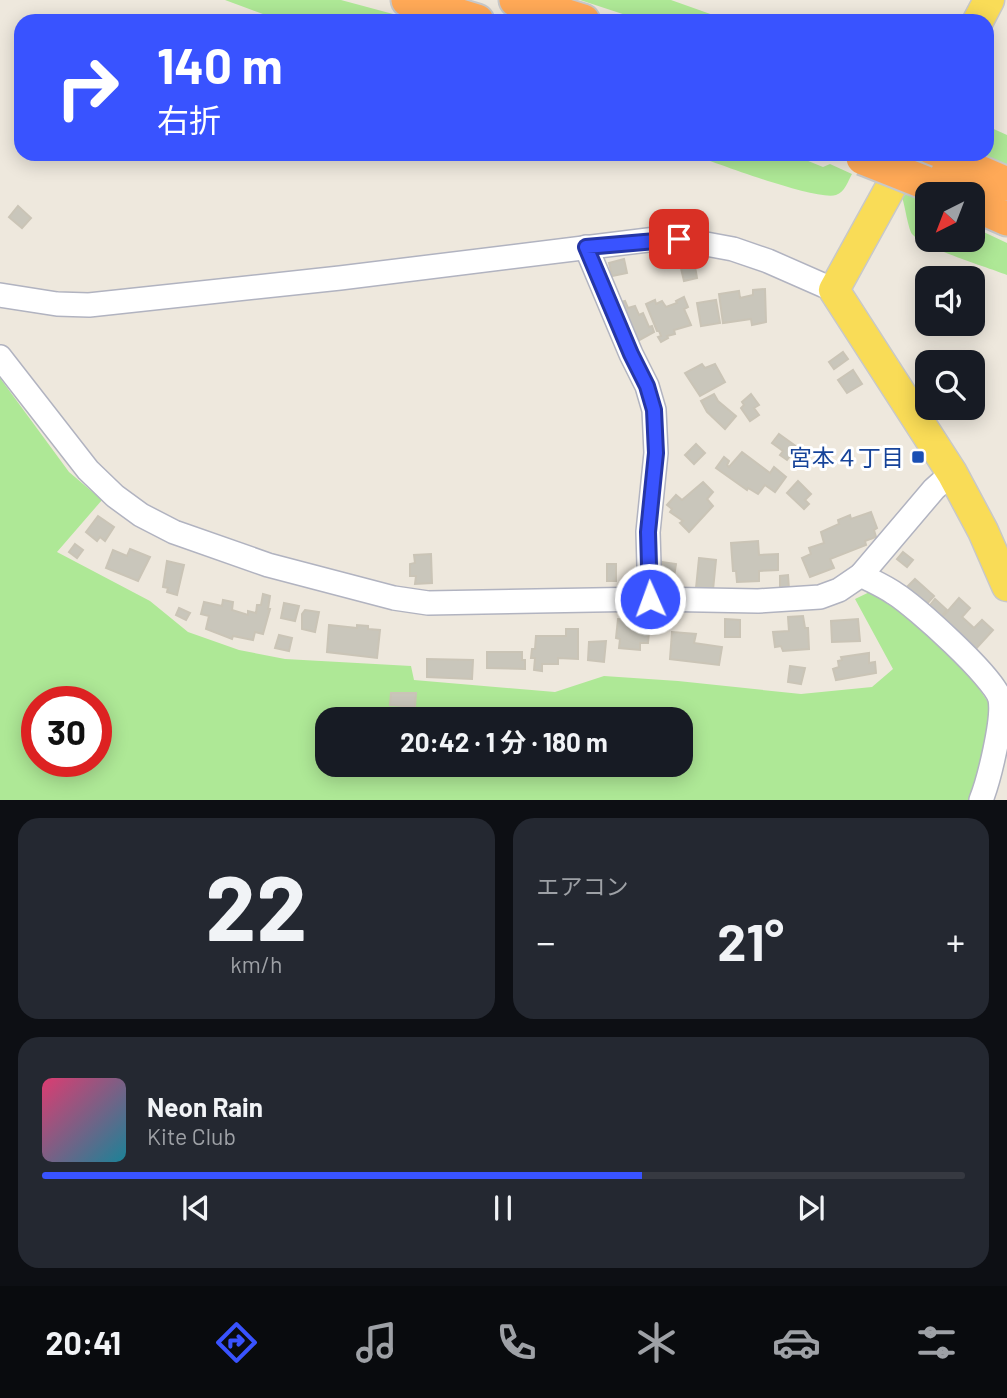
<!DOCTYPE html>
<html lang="ja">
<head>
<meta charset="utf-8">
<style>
	:root { --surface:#171b24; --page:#242831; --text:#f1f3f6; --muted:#9ea1a6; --line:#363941; --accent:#3953ff }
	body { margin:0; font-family:Barlow,"Noto Sans JP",sans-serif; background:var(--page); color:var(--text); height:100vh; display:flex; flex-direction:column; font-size:26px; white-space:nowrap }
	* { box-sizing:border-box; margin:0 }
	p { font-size:23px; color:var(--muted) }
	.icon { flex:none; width:38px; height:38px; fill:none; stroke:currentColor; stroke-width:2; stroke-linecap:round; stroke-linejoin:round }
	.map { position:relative; height:800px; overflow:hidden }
	.side { display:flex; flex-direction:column; gap:18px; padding:18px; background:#0d0f14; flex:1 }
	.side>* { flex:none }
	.top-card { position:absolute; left:14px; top:14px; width:980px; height:147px; border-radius:21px; box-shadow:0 4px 18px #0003; background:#3953ff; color:#fff; overflow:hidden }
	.needle { width:46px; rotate:222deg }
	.controls { position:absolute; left:915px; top:182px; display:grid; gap:14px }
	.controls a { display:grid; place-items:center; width:70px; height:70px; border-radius:14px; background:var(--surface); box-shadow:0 4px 18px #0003; font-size:35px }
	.speed { position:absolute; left:21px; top:686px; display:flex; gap:14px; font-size:35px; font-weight:700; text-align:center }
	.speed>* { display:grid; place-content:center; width:91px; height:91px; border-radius:50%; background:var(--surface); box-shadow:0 4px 18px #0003; line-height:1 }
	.speed .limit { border:10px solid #d22; background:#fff; color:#111 }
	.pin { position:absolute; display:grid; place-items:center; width:60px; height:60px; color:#fff; margin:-30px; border-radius:14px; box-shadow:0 4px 10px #0006 }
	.me { position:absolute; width:77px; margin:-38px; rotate:358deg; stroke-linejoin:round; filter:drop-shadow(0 0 5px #0008) }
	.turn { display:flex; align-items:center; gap:24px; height:147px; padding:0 28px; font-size:32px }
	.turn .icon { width:91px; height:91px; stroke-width:2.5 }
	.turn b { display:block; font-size:49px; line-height:60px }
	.big { font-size:52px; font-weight:700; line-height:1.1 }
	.side .widget { flex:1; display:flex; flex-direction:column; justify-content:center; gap:10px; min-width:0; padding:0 24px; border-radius:21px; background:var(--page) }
	.side .dial { align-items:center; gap:0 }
	.dial b { font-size:91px; line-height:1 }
	.song { display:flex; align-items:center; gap:21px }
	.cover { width:84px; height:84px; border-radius:10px; background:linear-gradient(135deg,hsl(340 70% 55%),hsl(190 70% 35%)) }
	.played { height:7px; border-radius:4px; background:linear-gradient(90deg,var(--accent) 65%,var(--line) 65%) }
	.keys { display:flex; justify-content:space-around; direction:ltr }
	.heat { display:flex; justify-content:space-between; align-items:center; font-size:38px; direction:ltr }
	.side .tiles { flex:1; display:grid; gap:18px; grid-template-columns:1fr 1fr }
	.widget:last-child { grid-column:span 2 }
	.trip { position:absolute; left:315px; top:707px; width:378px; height:70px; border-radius:21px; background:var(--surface); box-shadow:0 4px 18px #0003; font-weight:700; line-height:70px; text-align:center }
	.tab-bar { display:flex; height:112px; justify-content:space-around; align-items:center; background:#090b0e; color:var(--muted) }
	.tab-bar .icon { width:49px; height:49px }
	.tab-bar .selected { color:var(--accent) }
	.tab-bar b { font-size:32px; color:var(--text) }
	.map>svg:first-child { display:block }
	.green { fill:#aee896; fill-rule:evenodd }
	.building { fill:#c9c6bb; stroke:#cac4b6; stroke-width:2 }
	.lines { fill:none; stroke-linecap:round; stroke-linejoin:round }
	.minor-casing { stroke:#b1b3c0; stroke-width:26 }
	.major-casing { stroke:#c8c8c8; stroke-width:33 }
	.highway-casing { stroke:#c8c8c8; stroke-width:37 }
	.minor { stroke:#fff; stroke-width:23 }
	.major { stroke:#f9dc57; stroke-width:30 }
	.highway { stroke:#ffa957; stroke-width:33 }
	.highway-bridge-casing { stroke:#c8c8c8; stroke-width:37; stroke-linecap:butt }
	.highway-bridge { stroke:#ffa957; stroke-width:33 }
	.route-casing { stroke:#2536a6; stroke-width:18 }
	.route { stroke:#3953ff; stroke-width:12 }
	.transit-dot { fill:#1a4fb4; stroke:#fff; stroke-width:2.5 }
	.labels { text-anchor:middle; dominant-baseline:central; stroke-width:6; stroke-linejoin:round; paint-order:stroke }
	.transit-label { font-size:23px; fill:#164399; stroke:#fff; text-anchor:end }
</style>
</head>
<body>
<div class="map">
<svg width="1007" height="800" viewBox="0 0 1007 800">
	<rect width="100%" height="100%" fill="#eee8dd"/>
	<g class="green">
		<path d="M225 0H341L419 21H282Z"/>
		<path d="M580 0H671L730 21H644Z"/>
		<path d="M987 126 1007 135V165L981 154H987Z"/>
		<path d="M691 154H791L823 167 830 164 852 174C848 181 845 192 836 195 816 201 716 163 691 154Z"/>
		<path d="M907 194 927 204 928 240H973V227L1007 243V275C987 267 923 248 912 234 908 228 905 206 902 197Z"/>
		<path d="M0 378 69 472 102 500 57 552 150 601 188 632 239 650 285 659 411 666 414 680 555 692 604 676 678 681 801 694 872 687 893 669 855 599 880 587 968 672 990 705 991 800H0ZM37 702H96V761H37ZM327 719H681V765H327Z"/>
	</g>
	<g class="building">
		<path d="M18 206 31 218 22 228 9 217Z"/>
		<path d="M624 259 627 273 612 276 609 263Z"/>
		<path d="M694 261 697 278 684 281 680 264Z"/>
		<path d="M765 289 766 322 752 325 751 319 723 323 719 294 739 291 740 298 753 295V290Z"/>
		<path d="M684 297 688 307 684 309 691 325 674 330 675 334 667 336 668 338 661 342 658 337 661 336 659 331H657L646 304 655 300 656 304 662 301 666 307 677 303 676 301Z"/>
		<path d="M716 300 720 323 701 326 697 303Z"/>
		<path d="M625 301 628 308 635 306 639 315 643 313 649 327 652 326 654 332 634 343 617 303Z"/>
		<path d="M843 352 848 359 834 369 829 362Z"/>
		<path d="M702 364 705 368 715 364 725 382 700 396 685 373Z"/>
		<path d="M853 370 862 384 847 393 838 380Z"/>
		<path d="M714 394 718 401 736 416 725 429 707 412 701 401Z"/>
		<path d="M751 394 759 405 754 408 759 415 750 421 741 408 744 405 742 402Z"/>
		<path d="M779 434 797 447 787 460 780 455 783 451 772 443Z"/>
		<path d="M696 444 705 453 694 464 685 455Z"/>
		<path d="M742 452 770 473 774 467 786 477 775 492 765 485 758 494 748 488 747 490 716 468 724 457 729 461 727 465 729 467Z"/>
		<path d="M798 481 811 494 805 500 809 504 804 509 787 493Z"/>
		<path d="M703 482 713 492 707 499 713 506 689 532 680 523 683 521 670 512 672 509 667 505 676 495 682 500Z"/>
		<path d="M871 512 877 528 874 530 876 537 865 541 866 545 830 559 834 568 810 577 802 558 811 554 809 548 824 543 821 532 839 524 838 520 850 515 851 519Z"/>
		<path d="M98 516 114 527 105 541 100 537 97 541 86 532Z"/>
		<path d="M758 541 759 555 778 554V570L759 571V581L737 582 736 571H733L731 543Z"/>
		<path d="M75 544 83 550 77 558 69 552Z"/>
		<path d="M130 549 150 557 138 581 106 568 113 550 127 556Z"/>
		<path d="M903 552 913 560 907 567 897 559Z"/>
		<path d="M431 554 432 583 415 584 416 576H410V564L415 563 414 555Z"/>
		<path d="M699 558 716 560 713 590 696 588Z"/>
		<path d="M167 561 184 565 177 595 167 592 168 588 163 587Z"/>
		<path d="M662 562 676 564 672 589 658 587Z"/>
		<rect x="607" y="564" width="9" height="17"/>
		<path d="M788 575 789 589H780V576Z"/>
		<path d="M915 579 934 596 924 607 904 590Z"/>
		<path d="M263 594 270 596 268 609H270L263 634 255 632 253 640 233 636 232 639 206 629 209 616 201 614 204 602 222 606 223 600 233 602 232 610 248 615V611L256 613 257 605H261Z"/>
		<path d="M959 598 970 608 962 617 974 628 982 620 993 630 974 651 938 622Z"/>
		<path d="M935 599 947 610 938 620 926 610Z"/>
		<path d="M284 603 299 606 295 621 281 618Z"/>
		<path d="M179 608 190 613 186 620 176 615Z"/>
		<path d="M305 610 319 612 315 632 302 629V614Z"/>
		<path d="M803 616 805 628H808L809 649 783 651 781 646 775 647 773 632 789 631 788 617Z"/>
		<path d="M618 619 650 621 648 643H640V650L619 648 620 639 616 638Z"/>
		<path d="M725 619 740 620V637H725Z"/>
		<path d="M858 619 860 641 832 642 831 621Z"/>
		<path d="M329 625 357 628V625L368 626V629L380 630 377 658 327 652Z"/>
		<path d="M566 629H578V659L558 658V664H542V671L534 670 535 658H531L532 649H535L536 636H566Z"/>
		<path d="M672 632 696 634 694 643 722 647 719 665 670 659Z"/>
		<path d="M279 635 292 638 289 651 275 648Z"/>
		<path d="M606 641 604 662 588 660 589 642Z"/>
		<path d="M487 652H522V660H525V669L487 668Z"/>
		<path d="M869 653V663L875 662 876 673 836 680 833 669 839 667 838 661 842 660 841 657Z"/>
		<path d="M427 659 473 660 472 679 427 677Z"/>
		<path d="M790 666 805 668 801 684 788 682Z"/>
		<path d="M391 693H416L415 707 390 705Z"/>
	</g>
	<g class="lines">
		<g class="minor-casing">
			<g id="minor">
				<path d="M586 247 631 354 647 386 654 410 656 453 648 532 650 599"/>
				<path d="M0 295 57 304 89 305 340 278 656 239H679L733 249 768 261 834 290"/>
				<path d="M0 357 88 470 115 496 141 515 174 532 268 565 394 598 428 603 650 599 758 601 820 597 839 590 861 575 934 489 952 473"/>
				<path d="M861 575C872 581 884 586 894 593 915 606 995 678 1000 699 1004 719 989 780 981 800"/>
			</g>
		</g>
		<g class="major-casing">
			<g id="major">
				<path d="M978 21 989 0"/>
				<path d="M909 154 834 290 952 473 983 531 1007 586"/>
			</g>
		</g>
		<g class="highway-casing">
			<g id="highway">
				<path d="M408 0 477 21"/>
				<path d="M516 0 583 21"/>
				<path d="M937 154 1007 184"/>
				<path d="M926 183 952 194"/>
				<path d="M973 204 1007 219"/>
			</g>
		</g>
		<use href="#minor" class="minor"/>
		<use href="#major" class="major"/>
		<use href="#highway" class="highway"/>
		<g class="highway-bridge-casing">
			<path id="highway-bridge" d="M863 158 926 183"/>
		</g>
		<use href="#highway-bridge" class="highway-bridge"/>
	</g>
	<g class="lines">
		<g class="route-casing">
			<path id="route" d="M650 599 648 532 656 453 654 410 647 386 631 354 586 247 679 239"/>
		</g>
		<use href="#route" class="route"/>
	</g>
	<rect class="transit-dot" x="911" y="450" width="14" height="14" rx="3.5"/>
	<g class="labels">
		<g class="transit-label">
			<text x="904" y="457">宮本４丁目</text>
		</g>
	</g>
</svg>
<div class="controls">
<a><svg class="needle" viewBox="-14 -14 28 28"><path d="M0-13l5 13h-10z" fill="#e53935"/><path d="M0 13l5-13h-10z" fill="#9ea1a6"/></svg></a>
<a><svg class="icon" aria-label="sound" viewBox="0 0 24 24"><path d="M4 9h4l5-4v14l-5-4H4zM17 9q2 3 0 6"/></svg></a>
<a><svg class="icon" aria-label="search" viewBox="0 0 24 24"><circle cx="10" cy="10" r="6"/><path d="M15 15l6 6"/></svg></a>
</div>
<div class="speed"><div class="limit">30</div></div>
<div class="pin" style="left:679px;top:239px;background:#d93025"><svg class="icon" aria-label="arrive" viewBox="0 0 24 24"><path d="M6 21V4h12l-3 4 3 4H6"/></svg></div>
<svg class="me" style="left:650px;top:599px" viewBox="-20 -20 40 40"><circle r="17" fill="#3953ff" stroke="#fff" stroke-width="3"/><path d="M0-11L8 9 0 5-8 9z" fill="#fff"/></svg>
<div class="trip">20:42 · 1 分 · 180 m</div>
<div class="top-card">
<div class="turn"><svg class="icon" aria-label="right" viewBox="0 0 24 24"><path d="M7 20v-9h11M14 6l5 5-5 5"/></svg><div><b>140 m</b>右折</div></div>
</div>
</div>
<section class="side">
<div class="tiles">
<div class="widget dial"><b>22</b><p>km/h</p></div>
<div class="widget"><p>エアコン</p>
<div class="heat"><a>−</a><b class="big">21°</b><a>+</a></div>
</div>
<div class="widget">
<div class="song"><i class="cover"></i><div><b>Neon Rain</b><p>Kite Club</p></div></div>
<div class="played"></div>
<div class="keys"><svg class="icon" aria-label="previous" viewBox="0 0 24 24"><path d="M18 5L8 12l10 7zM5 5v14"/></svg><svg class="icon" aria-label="pause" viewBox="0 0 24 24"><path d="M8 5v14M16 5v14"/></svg><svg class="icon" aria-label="next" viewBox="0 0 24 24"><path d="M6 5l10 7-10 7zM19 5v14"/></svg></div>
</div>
</div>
</section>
<nav class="tab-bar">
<b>20:41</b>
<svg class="icon selected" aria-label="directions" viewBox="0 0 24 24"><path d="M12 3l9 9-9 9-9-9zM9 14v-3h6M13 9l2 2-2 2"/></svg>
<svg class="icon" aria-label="music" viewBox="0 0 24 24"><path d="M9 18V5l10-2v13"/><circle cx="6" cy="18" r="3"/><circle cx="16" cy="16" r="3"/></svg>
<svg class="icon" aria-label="phone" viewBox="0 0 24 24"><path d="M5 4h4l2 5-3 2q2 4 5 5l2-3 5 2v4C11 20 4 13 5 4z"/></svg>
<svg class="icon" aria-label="climate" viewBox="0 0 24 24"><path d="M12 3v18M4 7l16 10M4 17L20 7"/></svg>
<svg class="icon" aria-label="car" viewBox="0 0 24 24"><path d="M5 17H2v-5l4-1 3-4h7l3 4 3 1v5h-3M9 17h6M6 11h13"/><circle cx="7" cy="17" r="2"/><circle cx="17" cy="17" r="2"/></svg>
<svg class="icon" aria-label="filters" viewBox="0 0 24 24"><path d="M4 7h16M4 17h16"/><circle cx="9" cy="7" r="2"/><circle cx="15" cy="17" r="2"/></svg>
</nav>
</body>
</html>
